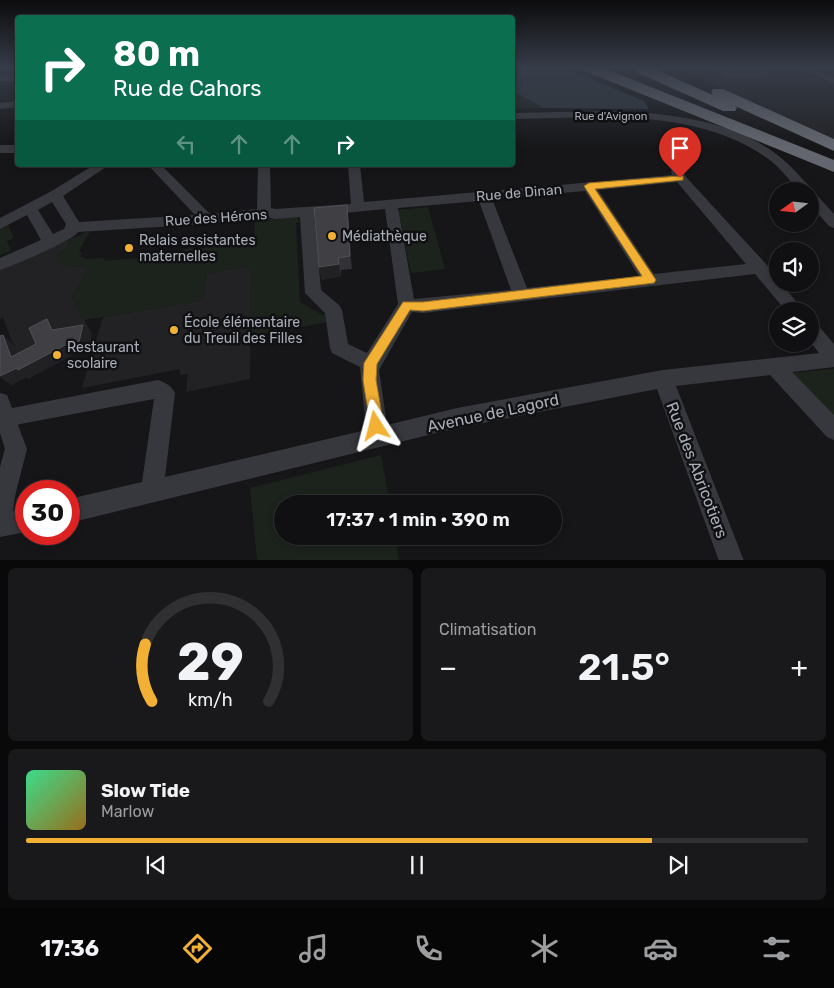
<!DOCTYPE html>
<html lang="fr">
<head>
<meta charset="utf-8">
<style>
	:root { --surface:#101012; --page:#19191b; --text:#f1f3f6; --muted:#9c9d9f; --line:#303032; --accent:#f2b134 }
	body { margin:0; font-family:Rubik,sans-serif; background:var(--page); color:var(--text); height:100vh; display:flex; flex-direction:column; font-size:19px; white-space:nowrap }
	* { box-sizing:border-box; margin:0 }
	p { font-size:16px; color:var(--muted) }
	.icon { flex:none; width:28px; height:28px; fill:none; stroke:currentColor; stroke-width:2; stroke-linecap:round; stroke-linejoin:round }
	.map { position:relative; height:560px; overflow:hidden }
	.sheet { display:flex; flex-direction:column; gap:8px; padding:8px; background:#09090a; flex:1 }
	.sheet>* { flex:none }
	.banner { position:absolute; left:15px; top:15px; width:500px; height:152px; border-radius:5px; box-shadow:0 2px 8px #0003,0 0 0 1px var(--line); background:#0b6e4f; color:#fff; overflow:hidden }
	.needle { width:32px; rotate:255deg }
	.tools { position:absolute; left:769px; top:182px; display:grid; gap:10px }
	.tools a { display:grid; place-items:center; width:50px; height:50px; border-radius:50%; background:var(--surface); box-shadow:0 2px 8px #0003,0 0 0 1px var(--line); font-size:25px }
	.speed { position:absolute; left:15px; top:480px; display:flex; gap:10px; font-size:25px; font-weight:700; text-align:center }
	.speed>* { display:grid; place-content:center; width:65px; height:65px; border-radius:50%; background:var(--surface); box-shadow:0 2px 8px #0003,0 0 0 1px var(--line); line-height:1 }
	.speed .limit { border:8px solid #d22; background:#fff; color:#111 }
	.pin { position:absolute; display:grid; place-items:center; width:42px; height:42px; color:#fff; margin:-51px -21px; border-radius:50% 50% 50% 0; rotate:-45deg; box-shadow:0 0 5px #0007 }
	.pin .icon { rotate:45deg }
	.me { position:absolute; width:55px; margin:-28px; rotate:351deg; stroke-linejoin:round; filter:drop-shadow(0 0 4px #0008) }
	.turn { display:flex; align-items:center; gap:18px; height:105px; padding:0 15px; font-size:22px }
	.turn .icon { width:65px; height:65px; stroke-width:2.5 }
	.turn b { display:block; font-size:35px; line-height:42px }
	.lanes { display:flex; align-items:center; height:48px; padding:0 15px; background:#0003; justify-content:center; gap:25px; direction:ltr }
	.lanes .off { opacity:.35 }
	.big { font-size:38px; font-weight:600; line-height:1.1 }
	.sheet .tile { flex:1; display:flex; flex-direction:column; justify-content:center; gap:8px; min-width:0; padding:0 18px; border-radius:8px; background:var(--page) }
	.sheet .dial { align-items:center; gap:0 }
	.dial svg { height:130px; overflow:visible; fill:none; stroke:var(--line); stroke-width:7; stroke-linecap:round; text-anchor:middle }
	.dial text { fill:var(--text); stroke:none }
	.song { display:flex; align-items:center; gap:15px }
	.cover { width:60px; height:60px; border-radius:8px; background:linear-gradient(135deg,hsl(150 70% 55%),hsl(40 70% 35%)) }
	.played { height:5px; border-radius:2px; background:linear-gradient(90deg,var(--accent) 80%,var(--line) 80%) }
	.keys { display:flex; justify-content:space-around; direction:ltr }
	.heat { display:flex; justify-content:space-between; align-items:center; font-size:28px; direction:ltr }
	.sheet .tiles { flex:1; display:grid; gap:8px; grid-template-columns:1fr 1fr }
	.tile:last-child { grid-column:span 2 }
	.trip { position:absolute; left:274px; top:495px; width:288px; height:50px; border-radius:25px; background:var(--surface); box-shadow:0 2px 8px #0003,0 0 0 1px var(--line); font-weight:600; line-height:50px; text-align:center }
	.tab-bar { display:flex; height:80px; justify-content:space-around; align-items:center; background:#060607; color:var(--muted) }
	.tab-bar .icon { width:35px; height:35px }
	.tab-bar .selected { color:var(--accent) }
	.tab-bar b { font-size:22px; color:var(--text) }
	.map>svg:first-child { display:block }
	.built { fill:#222225 }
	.green { fill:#1c231d }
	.water { fill:#2c353c }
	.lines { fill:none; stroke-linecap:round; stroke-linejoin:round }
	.minor { fill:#37383d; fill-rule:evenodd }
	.highway { fill:#63666e; fill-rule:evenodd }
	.wall { fill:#323236 }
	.shaded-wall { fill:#212124 }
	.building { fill:#3f3f44; stroke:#4f5156 }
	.route { fill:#f2b134; stroke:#9d7322 }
	.poi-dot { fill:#f2b134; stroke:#111113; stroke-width:2 }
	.labels { text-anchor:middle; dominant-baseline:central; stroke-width:5; stroke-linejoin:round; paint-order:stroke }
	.far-street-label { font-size:11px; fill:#a8adb8; stroke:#111113 }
	.street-label { font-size:14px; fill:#a8adb8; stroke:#111113 }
	.poi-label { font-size:14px; fill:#a8adb8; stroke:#111113; text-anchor:start }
	.near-street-label { font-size:16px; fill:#a8adb8; stroke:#111113 }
</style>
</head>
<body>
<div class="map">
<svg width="834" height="561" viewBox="0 0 834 561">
	<rect width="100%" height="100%" fill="#161618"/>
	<g class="built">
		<path d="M680 68H790L834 83V142Z"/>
		<path d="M70 239 68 247 60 252 71 266 83 267 87 271 72 298 92 334 88 351 76 353 28 379 27 377 11 385 0 357V351L13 344 3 318 0 319V267L30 254H39Z"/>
		<path d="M251 266 250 379 186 392 188 374 180 375V369L82 388 103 317 203 300 206 273Z"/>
	</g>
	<g class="green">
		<path d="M513 91 543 108 513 109Z"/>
		<path d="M428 207 445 269 411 273 398 210Z"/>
		<path d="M297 217 299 222 296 223 300 302 323 315 329 311V322L250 336 251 266 206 273 203 300 84 320 72 298 87 271 83 267 71 266 64 269 57 255 68 247 70 239 90 231 79 251 82 254 80 256 87 259 105 258 104 261 151 257 153 254 181 252 183 249 235 245 240 239 254 237 255 220Z"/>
		<path d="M8 225 14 238 7 241 11 251 0 255V229Z"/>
		<path d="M834 369V423L787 373Z"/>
		<path d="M381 455 390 504H282V536H395L399 560H257L250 488Z"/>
	</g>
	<path class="water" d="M513 68H565L644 101 649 109 543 108 513 91Z"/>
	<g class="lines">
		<g class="minor">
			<path d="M795 68H809L834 77V83Z"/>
			<rect x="0" y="75" width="18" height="6"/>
			<path d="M18 101V107L0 109V103Z"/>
			<path d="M612 111C677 114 749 121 796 172 801 178 811 186 812 192L815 193 834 214V228L829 226 810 205V191H799C789 180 780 167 767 158 694 107 597 118 512 119V113Z"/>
			<rect x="0" y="145" width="18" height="8"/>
			<path d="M680 157 684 158 689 165 684 172 686 177 766 264 778 279V284H782L804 311H786L755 274 423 313 412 312 379 370 387 425 457 408 663 370 819 353 810 341V321L816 323 834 344V367L792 372 834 415V440L827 437 770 375 676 386 744 561H719L657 389 457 428 69 523V499L142 482 154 399 20 424 18 425 27 449 15 496 13 511 26 508V532L0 537V467L5 449 0 433V393L7 395 12 408 158 380C166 383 171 385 175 393L165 477 366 430 360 367 332 353 330 348 325 313 305 293 300 217 275 219 267 217 207 224 78 232C74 240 13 266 0 270V258L41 240 27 215 0 229V218L50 192 94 165H109L63 196 79 222 195 215 148 165H161L210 214 257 209 258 165H270L271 208 275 209 351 204 348 165H360L364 202 672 175 671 171 676 165 674 161ZM677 182 746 264 654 274 598 190ZM585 191 639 276 527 288 492 199ZM479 201 511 290 414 299 398 208ZM52 202 66 224 64 229 53 234 38 210ZM385 209 398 304 367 353 348 344 342 310 339 305 321 290 314 216Z"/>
		</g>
		<g class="highway">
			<path d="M583 68H603L834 160V172L585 71Z"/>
			<path d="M632 68H652L713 95 711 92 713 89H723L834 139V151L735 106 737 108 735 111H723L634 71Z"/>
		</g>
	</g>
	<g class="wall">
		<path d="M713 68H773L772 71H770L767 77 725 79Z"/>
		<path d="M347 205 348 218 352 269 341 270V276L322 280 319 267Z"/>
	</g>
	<g class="shaded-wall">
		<path d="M347 205 348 218 352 269 350 256Z"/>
		<path d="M338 258 341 276 322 280 319 267Z"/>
		<path d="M47 319 56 328 61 339 52 330Z"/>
		<path d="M83 325 92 334 88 351 76 353 28 379 26 377 11 385 0 377Z"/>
		<path d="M3 335 13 344 22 366 11 357Z"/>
	</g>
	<g class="building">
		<path d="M726 68H770L771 69 729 71Z"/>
		<path d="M347 205 350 256 338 258 339 264 319 267 314 208Z"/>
		<path d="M47 319 52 330 83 325 79 342 67 344 18 370 17 368 0 376V336L3 335 11 357 36 344 29 328Z"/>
	</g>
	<linearGradient id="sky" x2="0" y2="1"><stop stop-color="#0c0c0d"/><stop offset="0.46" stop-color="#363c48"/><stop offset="1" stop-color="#363c48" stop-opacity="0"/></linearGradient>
	<rect width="834" height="147" fill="url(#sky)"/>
	<path class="route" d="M680 176H683V180L595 189 654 277 656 280 654 283 423 311 410 310 377 364 376 380 384 426 382 431 376 433 371 431 363 380 364 363 403 302H423L642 276 584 186 589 183Z"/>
	<g class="poi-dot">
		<circle cx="332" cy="236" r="5"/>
		<circle cx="129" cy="248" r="5"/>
		<circle cx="174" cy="330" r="5"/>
		<circle cx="57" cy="355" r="5"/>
	</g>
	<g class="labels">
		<g class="far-street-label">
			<text x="611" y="116">Rue d'Avignon</text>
		</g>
		<g class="street-label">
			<text transform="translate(519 193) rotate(-5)">Rue de Dinan</text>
			<text transform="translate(216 218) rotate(-4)">Rue des Hérons</text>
		</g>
		<g class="poi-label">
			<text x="342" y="236">Médiathèque</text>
			<text x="139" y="240">Relais assistantes<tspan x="139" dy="16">maternelles</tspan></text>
			<text x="184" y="322">École élémentaire<tspan x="184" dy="16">du Treuil des Filles</tspan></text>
			<text x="67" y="347">Restaurant<tspan x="67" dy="16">scolaire</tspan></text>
		</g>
		<g class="near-street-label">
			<text transform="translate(493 413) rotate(-12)">Avenue de Lagord</text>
			<text transform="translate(697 470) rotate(69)">Rue des Abricotiers</text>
		</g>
	</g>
</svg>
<div class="tools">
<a><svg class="needle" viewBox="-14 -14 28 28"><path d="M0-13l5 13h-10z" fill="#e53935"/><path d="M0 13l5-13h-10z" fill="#9c9d9f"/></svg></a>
<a><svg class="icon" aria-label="sound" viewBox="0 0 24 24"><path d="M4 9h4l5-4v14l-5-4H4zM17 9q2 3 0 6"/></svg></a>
<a><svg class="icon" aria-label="layers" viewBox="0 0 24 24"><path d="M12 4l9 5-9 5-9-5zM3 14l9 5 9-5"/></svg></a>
</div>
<div class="speed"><div class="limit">30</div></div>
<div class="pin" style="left:680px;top:178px;background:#d93025"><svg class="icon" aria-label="arrive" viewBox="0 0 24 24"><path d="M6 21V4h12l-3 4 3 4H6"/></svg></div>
<svg class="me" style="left:376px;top:426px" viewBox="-20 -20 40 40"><path d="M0-17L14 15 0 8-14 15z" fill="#f2b134" stroke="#fff" stroke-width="4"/></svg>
<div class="trip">17:37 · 1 min · 390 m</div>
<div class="banner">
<div class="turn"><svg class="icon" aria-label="right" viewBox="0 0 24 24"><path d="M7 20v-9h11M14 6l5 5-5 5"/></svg><div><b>80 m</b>Rue de Cahors</div></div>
<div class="lanes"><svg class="icon off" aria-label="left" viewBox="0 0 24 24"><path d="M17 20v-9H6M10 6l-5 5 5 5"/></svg><svg class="icon off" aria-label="ahead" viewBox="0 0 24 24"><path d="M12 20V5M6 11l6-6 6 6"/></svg><svg class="icon off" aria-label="ahead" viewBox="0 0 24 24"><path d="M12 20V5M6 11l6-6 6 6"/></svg><svg class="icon" aria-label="right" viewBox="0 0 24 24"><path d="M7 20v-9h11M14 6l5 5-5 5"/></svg></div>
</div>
</div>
<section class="sheet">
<div class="tiles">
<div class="tile dial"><svg viewBox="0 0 100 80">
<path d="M14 69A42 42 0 1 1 86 69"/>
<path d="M14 69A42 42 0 0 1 10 34" stroke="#f2b134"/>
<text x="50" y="56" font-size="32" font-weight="700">29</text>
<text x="50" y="72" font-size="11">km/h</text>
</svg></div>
<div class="tile"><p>Climatisation</p>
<div class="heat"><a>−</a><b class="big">21.5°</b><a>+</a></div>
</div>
<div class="tile">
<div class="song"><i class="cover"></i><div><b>Slow Tide</b><p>Marlow</p></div></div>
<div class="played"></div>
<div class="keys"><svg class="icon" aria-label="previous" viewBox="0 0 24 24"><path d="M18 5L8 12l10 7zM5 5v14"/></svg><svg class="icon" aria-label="pause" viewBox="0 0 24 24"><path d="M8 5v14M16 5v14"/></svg><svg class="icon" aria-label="next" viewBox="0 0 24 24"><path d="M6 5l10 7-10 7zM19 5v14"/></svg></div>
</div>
</div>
</section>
<nav class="tab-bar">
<b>17:36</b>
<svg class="icon selected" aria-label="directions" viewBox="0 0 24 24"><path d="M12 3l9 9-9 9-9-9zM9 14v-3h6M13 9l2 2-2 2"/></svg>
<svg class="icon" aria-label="music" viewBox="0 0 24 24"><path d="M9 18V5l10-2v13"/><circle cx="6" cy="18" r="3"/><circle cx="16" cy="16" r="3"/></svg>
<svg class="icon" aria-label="phone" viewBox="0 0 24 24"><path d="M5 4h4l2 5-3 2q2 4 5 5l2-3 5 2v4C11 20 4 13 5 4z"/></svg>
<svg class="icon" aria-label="climate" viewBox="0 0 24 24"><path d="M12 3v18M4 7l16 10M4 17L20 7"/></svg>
<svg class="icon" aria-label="car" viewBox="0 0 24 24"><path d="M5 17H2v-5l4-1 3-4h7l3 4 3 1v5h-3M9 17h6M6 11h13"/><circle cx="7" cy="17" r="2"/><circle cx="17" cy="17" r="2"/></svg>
<svg class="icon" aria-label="filters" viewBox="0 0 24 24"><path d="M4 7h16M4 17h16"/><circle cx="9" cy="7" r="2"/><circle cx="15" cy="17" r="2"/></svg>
</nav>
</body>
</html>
